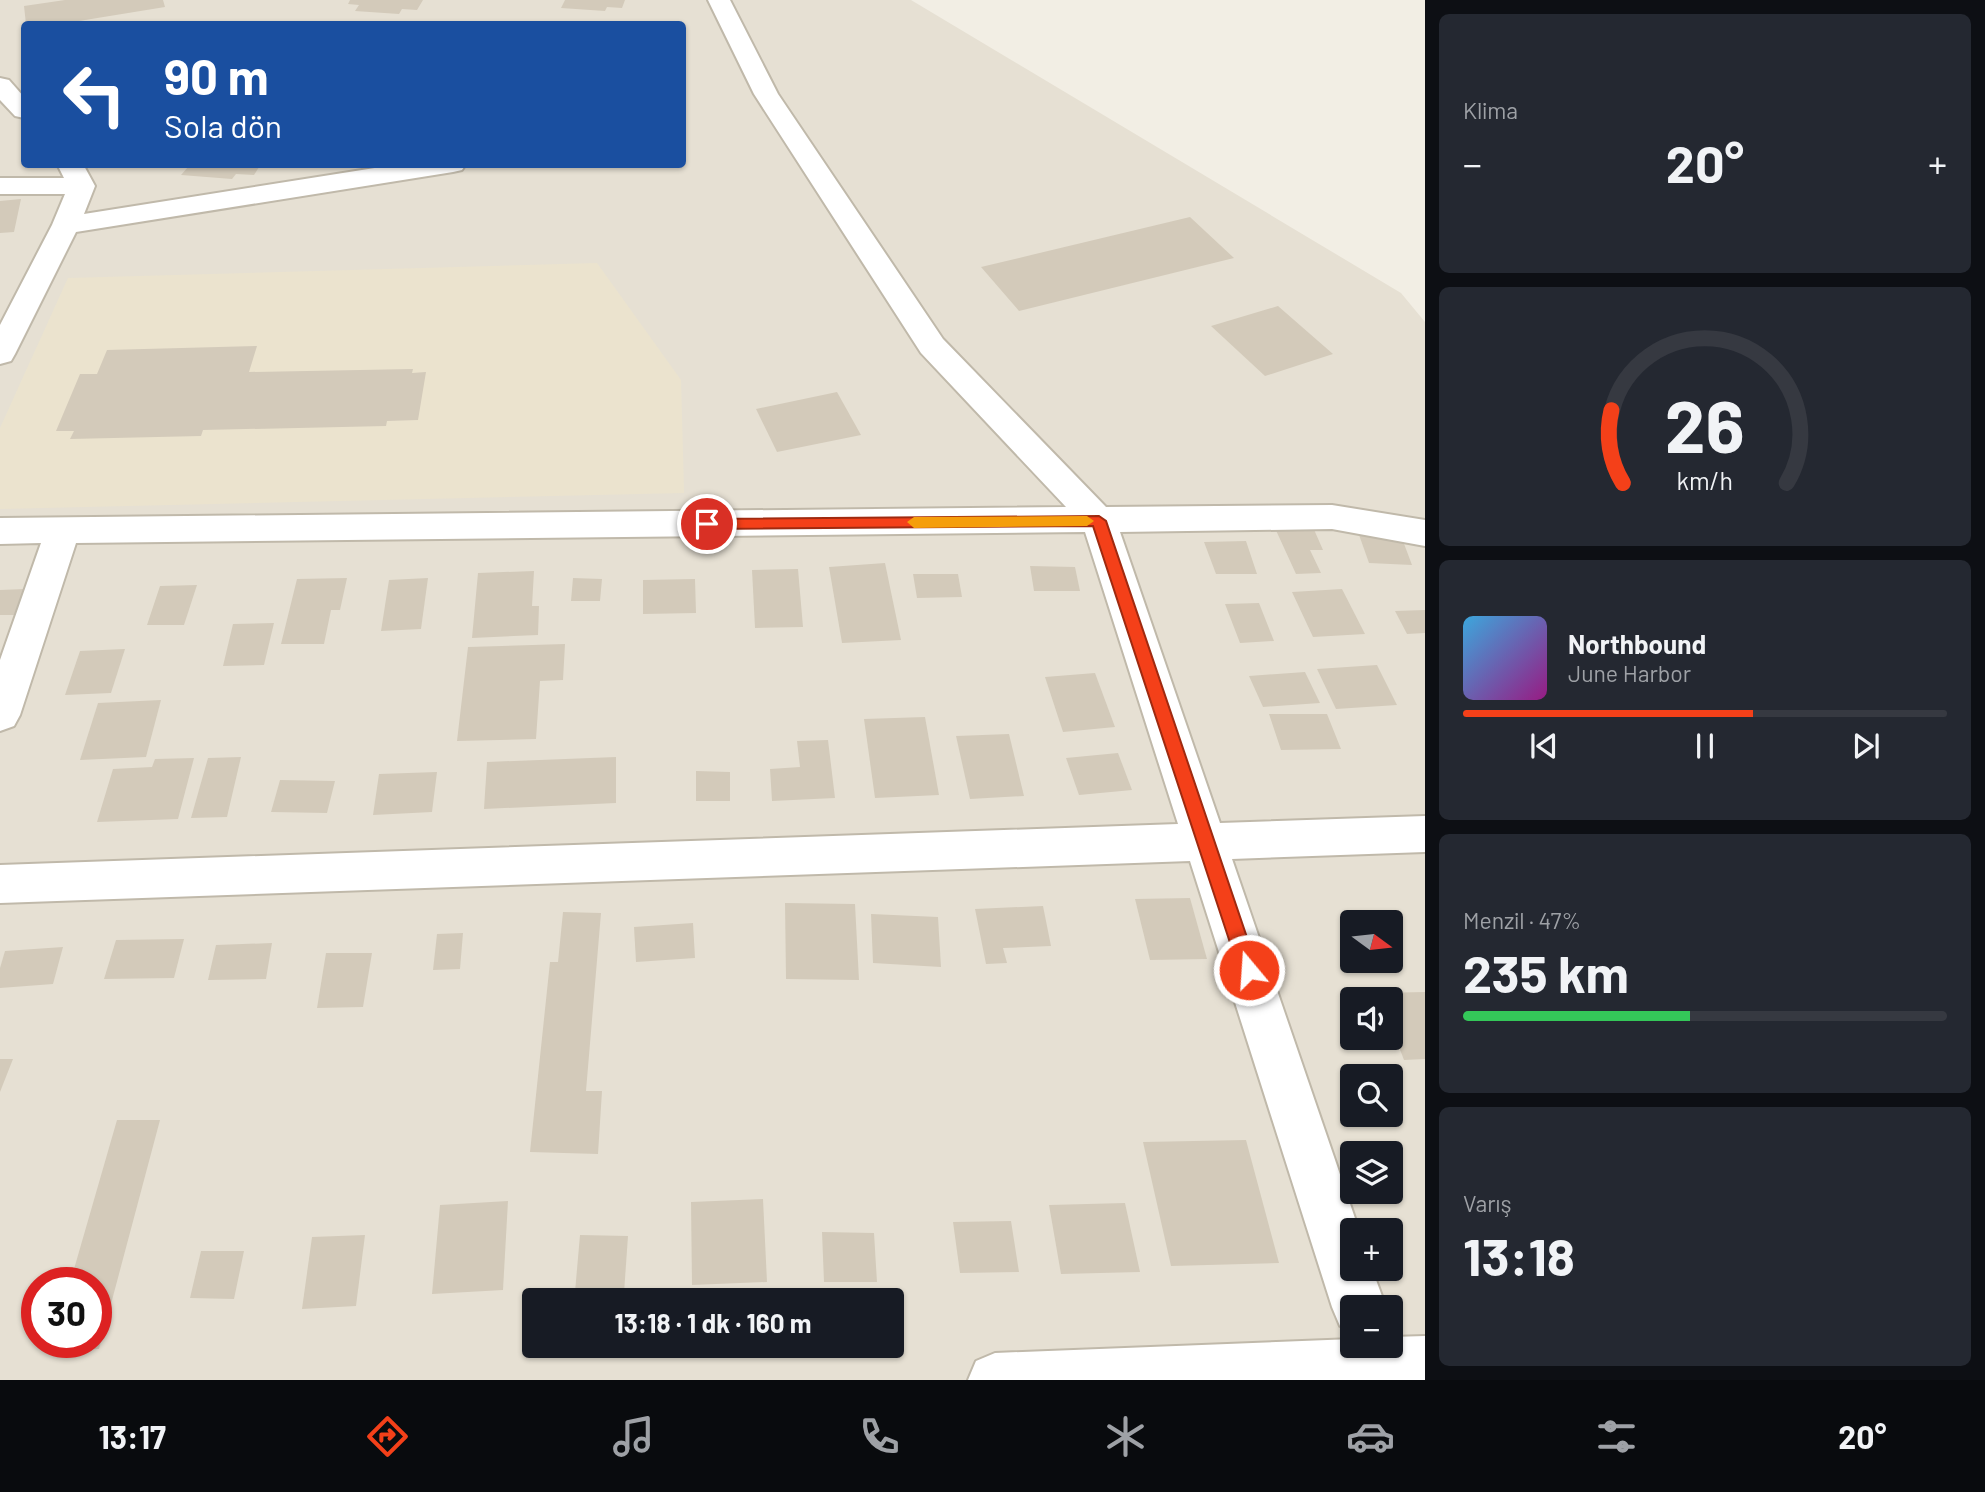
<!DOCTYPE html>
<html lang="tr">
<head>
<meta charset="utf-8">
<style>
	:root { --surface:#171b24; --page:#242831; --text:#f1f3f6; --muted:#9ea1a6; --line:#363941; --accent:#f44019 }
	body { margin:0; font-family:Barlow,sans-serif; background:var(--page); color:var(--text); height:100vh; display:flex; flex-direction:column; font-size:26px; white-space:nowrap }
	* { box-sizing:border-box; margin:0 }
	p { font-size:23px; color:var(--muted) }
	.icon { flex:none; width:38px; height:38px; fill:none; stroke:currentColor; stroke-width:2; stroke-linecap:round; stroke-linejoin:round }
	.map { position:relative; flex:1; overflow:hidden }
	.details { display:flex; flex-direction:column; gap:14px; padding:14px; background:#0d0f14; width:560px }
	.details>* { flex:none }
	.top-card { position:absolute; left:21px; top:21px; width:665px; height:147px; border-radius:7px; box-shadow:0 2px 5px #0004; background:#1a4fa0; color:#fff; overflow:hidden }
	.needle { width:46px; rotate:105deg }
	.tools { position:absolute; left:1340px; top:910px; display:grid; gap:14px }
	.tools a { display:grid; place-items:center; width:63px; height:63px; border-radius:7px; background:var(--surface); box-shadow:0 2px 5px #0004; font-size:35px }
	.speed { position:absolute; left:21px; top:1267px; display:flex; gap:14px; font-size:35px; font-weight:700; text-align:center }
	.speed>* { display:grid; place-content:center; width:91px; height:91px; border-radius:50%; background:var(--surface); box-shadow:0 2px 5px #0004; line-height:1 }
	.speed .limit { border:10px solid #d22; background:#fff; color:#111 }
	.pin { position:absolute; display:grid; place-items:center; width:60px; height:60px; color:#fff; margin:-30px; border:4px solid #fff; border-radius:50%; box-shadow:0 2px 7px #0007 }
	.me { position:absolute; width:77px; margin:-38px; rotate:342deg; stroke-linejoin:round; filter:drop-shadow(0 0 5px #0008) }
	.turn { display:flex; align-items:center; gap:24px; height:147px; padding:0 28px; font-size:32px }
	.turn .icon { width:91px; height:91px; stroke-width:2.5 }
	.turn b { display:block; font-size:49px; line-height:60px }
	.big { font-size:52px; font-weight:700; line-height:1.1 }
	.details .tile { flex:1; display:flex; flex-direction:column; justify-content:center; gap:10px; min-width:0; padding:0 24px; border-radius:10px; background:var(--page) }
	.details .dial { align-items:center; gap:0 }
	.dial svg { height:182px; overflow:visible; fill:none; stroke:var(--line); stroke-width:7; stroke-linecap:round; text-anchor:middle }
	.dial text { fill:var(--text); stroke:none }
	.song { display:flex; align-items:center; gap:21px }
	.cover { width:84px; height:84px; border-radius:10px; background:linear-gradient(135deg,hsl(200 70% 55%),hsl(310 70% 35%)) }
	.played { height:7px; border-radius:4px; background:linear-gradient(90deg,var(--accent) 60%,var(--line) 60%) }
	.keys { display:flex; justify-content:space-around; direction:ltr }
	.heat { display:flex; justify-content:space-between; align-items:center; font-size:38px; direction:ltr }
	.charge { height:10px; border-radius:5px; background:linear-gradient(90deg,#34c759 47%,var(--line) 0) }
	.trip { position:absolute; left:522px; top:1288px; width:382px; height:70px; border-radius:7px; background:var(--surface); box-shadow:0 2px 5px #0004; font-weight:700; line-height:70px; text-align:center }
	.tab-bar { display:flex; height:112px; justify-content:space-around; align-items:center; background:#090b0e; color:var(--muted) }
	.tab-bar .icon { width:49px; height:49px }
	.tab-bar .current { color:var(--accent) }
	.tab-bar b { font-size:32px; color:var(--text) }
	main { display:flex; flex:1; min-height:0 }
	.map>svg:first-child { display:block }
	.residential { fill:#e6e0d3; fill-rule:evenodd }
	.education { fill:#ebe3ce }
	.building { fill:#d3caba }
	.lines { fill:none; stroke-linecap:round; stroke-linejoin:round }
	.street-casing { stroke:#c0b9aa; stroke-width:4 }
	.street { fill:#fff; fill-rule:evenodd }
	.route { fill:#f44019; stroke:#9f2a10; stroke-width:2 }
	.slow { fill:#f59e0b }
</style>
</head>
<body>
<main>
<div class="map">
<svg width="1425" height="1380" viewBox="0 0 1425 1380">
	<rect width="100%" height="100%" fill="#f2eee4"/>
	<path class="residential" d="M0 0H911L1401 293 1425 322V1380H0ZM24 24H682V164H24ZM1353 922H1391V961H1353ZM1353 999H1391V1038H1353ZM1353 1076H1391V1115H1353ZM1353 1153H1391V1192H1353ZM1353 1230H1391V1269H1353ZM37 1283H96V1342H37ZM534 1300H891V1346H534ZM1353 1307H1391V1346H1353Z"/>
	<path class="education" d="M597 263 681 380 684 493 0 509V428L68 278Z"/>
	<g class="building">
		<path d="M65 0H163L165 7 79 21V24H26L24 6Z"/>
		<path d="M350 0H423L417 10 402 9 399 14 355 11 359 5 348 4Z"/>
		<path d="M565 0H625L622 8 607 7 605 11 561 8Z"/>
		<path d="M182 164H261L254 175 236 174 232 179 181 175 188 167Z"/>
		<path d="M21 199 14 232 0 233V201Z"/>
		<path d="M1190 217 1234 258 1019 311 981 267Z"/>
		<path d="M1278 306 1333 354 1265 376 1211 326Z"/>
		<path d="M257 346 249 372 413 369 412 373 426 372 418 420 387 421 386 426 203 430 201 436 70 439 74 431H56L80 374H97L107 350Z"/>
		<path d="M837 392 861 435 777 452 756 409Z"/>
		<path d="M1312 525 1323 550H1310L1321 573 1296 574 1274 526Z"/>
		<path d="M1358 532 1400 533 1412 565 1369 563Z"/>
		<path d="M1246 541 1257 574H1216L1204 542Z"/>
		<path d="M885 563 901 640 842 643 829 567Z"/>
		<path d="M1030 566 1075 567 1080 591H1034Z"/>
		<path d="M798 569 803 627 755 628 752 570Z"/>
		<path d="M534 571 532 606H539L538 635 472 638 478 573Z"/>
		<path d="M913 574H958L962 597 917 598Z"/>
		<path d="M347 578 340 610H331L324 644H281L297 579Z"/>
		<path d="M428 578 421 629 381 631 389 580Z"/>
		<path d="M573 578 602 579 600 601H571Z"/>
		<path d="M695 579 696 613 643 614V580Z"/>
		<path d="M197 585 184 625H147L160 586Z"/>
		<path d="M25 589 14 615H0V590Z"/>
		<path d="M1342 589 1365 634 1313 637 1292 592Z"/>
		<path d="M1259 603 1274 641 1240 643 1225 604Z"/>
		<path d="M1425 610V633L1407 634 1395 611Z"/>
		<path d="M274 623 264 665 223 666 233 624Z"/>
		<path d="M565 644 563 680 540 681 536 739 457 741 468 647Z"/>
		<path d="M125 649 111 693 65 695 80 651Z"/>
		<path d="M1377 665 1397 705 1336 709 1317 669Z"/>
		<path d="M1305 672 1320 703 1263 707 1249 676Z"/>
		<path d="M1095 673 1115 727 1063 732 1045 677Z"/>
		<path d="M161 700 146 757 80 760 98 703Z"/>
		<path d="M1269 714H1327L1341 749 1281 750Z"/>
		<path d="M925 717 939 795 875 798 864 719Z"/>
		<path d="M1009 734 1024 796 970 799 956 736Z"/>
		<path d="M828 740 835 798 772 801 770 769 800 767 797 741Z"/>
		<path d="M1118 753 1132 790 1079 795 1066 758Z"/>
		<path d="M241 757 227 817 191 818 208 758Z"/>
		<path d="M616 757V803L484 809 487 762Z"/>
		<path d="M194 758 178 819 97 822 113 769 152 767 155 759Z"/>
		<path d="M696 771 730 772V801H696Z"/>
		<path d="M437 772 432 812 373 815 379 774Z"/>
		<path d="M280 780 335 781 327 813 271 812Z"/>
		<path d="M1190 898 1207 959 1150 960 1135 899Z"/>
		<path d="M785 903 855 904 859 980 786 979Z"/>
		<path d="M1043 906 1051 946 1003 948 1007 963 986 964 975 909Z"/>
		<path d="M563 912 601 913 586 1091H602L598 1154 530 1152 550 962H558Z"/>
		<path d="M871 914 938 917 941 967 873 963Z"/>
		<path d="M693 923 695 958 636 962 634 927Z"/>
		<path d="M463 933 460 969 433 970 437 934Z"/>
		<path d="M184 939 174 978 104 979 116 940Z"/>
		<path d="M272 943 266 979 208 980 216 945Z"/>
		<path d="M63 947 53 984 0 988V968L5 951Z"/>
		<path d="M326 953H372L363 1007 317 1008Z"/>
		<path d="M1425 992V1059L1404 1060 1391 1026V999H1381L1379 993Z"/>
		<path d="M0 1059H13L0 1092Z"/>
		<path d="M117 1120H160L99 1349 51 1350 53 1342H96V1283H70Z"/>
		<path d="M1246 1140 1279 1263 1171 1266 1143 1142Z"/>
		<path d="M763 1199 767 1282 692 1285 691 1202Z"/>
		<path d="M508 1201 503 1290 432 1294 440 1205Z"/>
		<path d="M1125 1203 1140 1272 1061 1274 1049 1205Z"/>
		<path d="M1011 1221 1019 1272 960 1273 953 1222Z"/>
		<path d="M822 1232 874 1233 877 1282H824Z"/>
		<path d="M365 1235 356 1306 302 1309 312 1237Z"/>
		<path d="M580 1235 628 1236 624 1293 575 1292Z"/>
		<path d="M201 1251H244L234 1299 190 1298Z"/>
	</g>
	<g class="lines">
		<g class="street-casing">
			<g id="street">
				<path d="M708 0H730L778 94 943 339 1106 507 1332 505 1425 520V546L1332 529 1120 532 1220 823 1425 816V852L1232 859 1359 1230H1353V1269H1372L1386 1307H1353V1331L1340 1326 1332 1307 1190 861 0 903V865L1178 824 1085 532 76 543 20 715 14 726 0 731V660L41 543 0 544V518L1066 507 921 353 754 94Z"/>
				<path d="M0 78 9 80 24 97V118L15 116 0 100Z"/>
				<path d="M57 164H83L95 186 84 214 400 164H466L462 170 453 172 76 232 15 354 11 361 0 364V325L52 225 65 194H0V178H64Z"/>
				<path d="M1425 1336V1380H968L976 1361 995 1353 1353 1339V1346H1391V1337Z"/>
			</g>
		</g>
		<use href="#street" class="street"/>
	</g>
	<path class="route" d="M1099 516 1106 521 1258 970 1255 977 1249 979 1242 977 1239 970 1093 526 707 529 700 524 707 519Z"/>
	<path class="slow" d="M1087 516 1094 521 1087 526 914 528 907 522 914 517Z"/>
</svg>
<div class="tools">
<a><svg class="needle" viewBox="-14 -14 28 28"><path d="M0-13l5 13h-10z" fill="#e53935"/><path d="M0 13l5-13h-10z" fill="#9ea1a6"/></svg></a>
<a><svg class="icon" aria-label="sound" viewBox="0 0 24 24"><path d="M4 9h4l5-4v14l-5-4H4zM17 9q2 3 0 6"/></svg></a>
<a><svg class="icon" aria-label="search" viewBox="0 0 24 24"><circle cx="10" cy="10" r="6"/><path d="M15 15l6 6"/></svg></a>
<a><svg class="icon" aria-label="layers" viewBox="0 0 24 24"><path d="M12 4l9 5-9 5-9-5zM3 14l9 5 9-5"/></svg></a>
<a>+</a>
<a>−</a>
</div>
<div class="speed"><div class="limit">30</div></div>
<div class="pin" style="left:707px;top:524px;background:#d93025"><svg class="icon" aria-label="arrive" viewBox="0 0 24 24"><path d="M6 21V4h12l-3 4 3 4H6"/></svg></div>
<svg class="me" style="left:1249px;top:970px" viewBox="-20 -20 40 40"><circle r="17" fill="#f44019" stroke="#fff" stroke-width="3"/><path d="M0-11L8 9 0 5-8 9z" fill="#fff"/></svg>
<div class="trip">13:18 · 1 dk · 160 m</div>
<div class="top-card">
<div class="turn"><svg class="icon" aria-label="left" viewBox="0 0 24 24"><path d="M17 20v-9H6M10 6l-5 5 5 5"/></svg><div><b>90 m</b>Sola dön</div></div>
</div>
</div>
<section class="details">
<div class="tile"><p>Klima</p>
<div class="heat"><a>−</a><b class="big">20°</b><a>+</a></div>
</div>
<div class="tile dial"><svg viewBox="0 0 100 80">
<path d="M14 69A42 42 0 1 1 86 69"/>
<path d="M14 69A42 42 0 0 1 9 37" stroke="#f44019"/>
<text x="50" y="56" font-size="32" font-weight="700">26</text>
<text x="50" y="72" font-size="11">km/h</text>
</svg></div>
<div class="tile">
<div class="song"><i class="cover"></i><div><b>Northbound</b><p>June Harbor</p></div></div>
<div class="played"></div>
<div class="keys"><svg class="icon" aria-label="previous" viewBox="0 0 24 24"><path d="M18 5L8 12l10 7zM5 5v14"/></svg><svg class="icon" aria-label="pause" viewBox="0 0 24 24"><path d="M8 5v14M16 5v14"/></svg><svg class="icon" aria-label="next" viewBox="0 0 24 24"><path d="M6 5l10 7-10 7zM19 5v14"/></svg></div>
</div>
<div class="tile"><p>Menzil · 47%</p><b class="big">235 km</b><div class="charge"></div></div>
<div class="tile"><p>Varış</p><b class="big">13:18</b></div>
</section>
</main>
<nav class="tab-bar">
<b>13:17</b>
<svg class="icon current" aria-label="directions" viewBox="0 0 24 24"><path d="M12 3l9 9-9 9-9-9zM9 14v-3h6M13 9l2 2-2 2"/></svg>
<svg class="icon" aria-label="music" viewBox="0 0 24 24"><path d="M9 18V5l10-2v13"/><circle cx="6" cy="18" r="3"/><circle cx="16" cy="16" r="3"/></svg>
<svg class="icon" aria-label="phone" viewBox="0 0 24 24"><path d="M5 4h4l2 5-3 2q2 4 5 5l2-3 5 2v4C11 20 4 13 5 4z"/></svg>
<svg class="icon" aria-label="climate" viewBox="0 0 24 24"><path d="M12 3v18M4 7l16 10M4 17L20 7"/></svg>
<svg class="icon" aria-label="car" viewBox="0 0 24 24"><path d="M5 17H2v-5l4-1 3-4h7l3 4 3 1v5h-3M9 17h6M6 11h13"/><circle cx="7" cy="17" r="2"/><circle cx="17" cy="17" r="2"/></svg>
<svg class="icon" aria-label="filters" viewBox="0 0 24 24"><path d="M4 7h16M4 17h16"/><circle cx="9" cy="7" r="2"/><circle cx="15" cy="17" r="2"/></svg>
<b>20°</b>
</nav>
</body>
</html>
